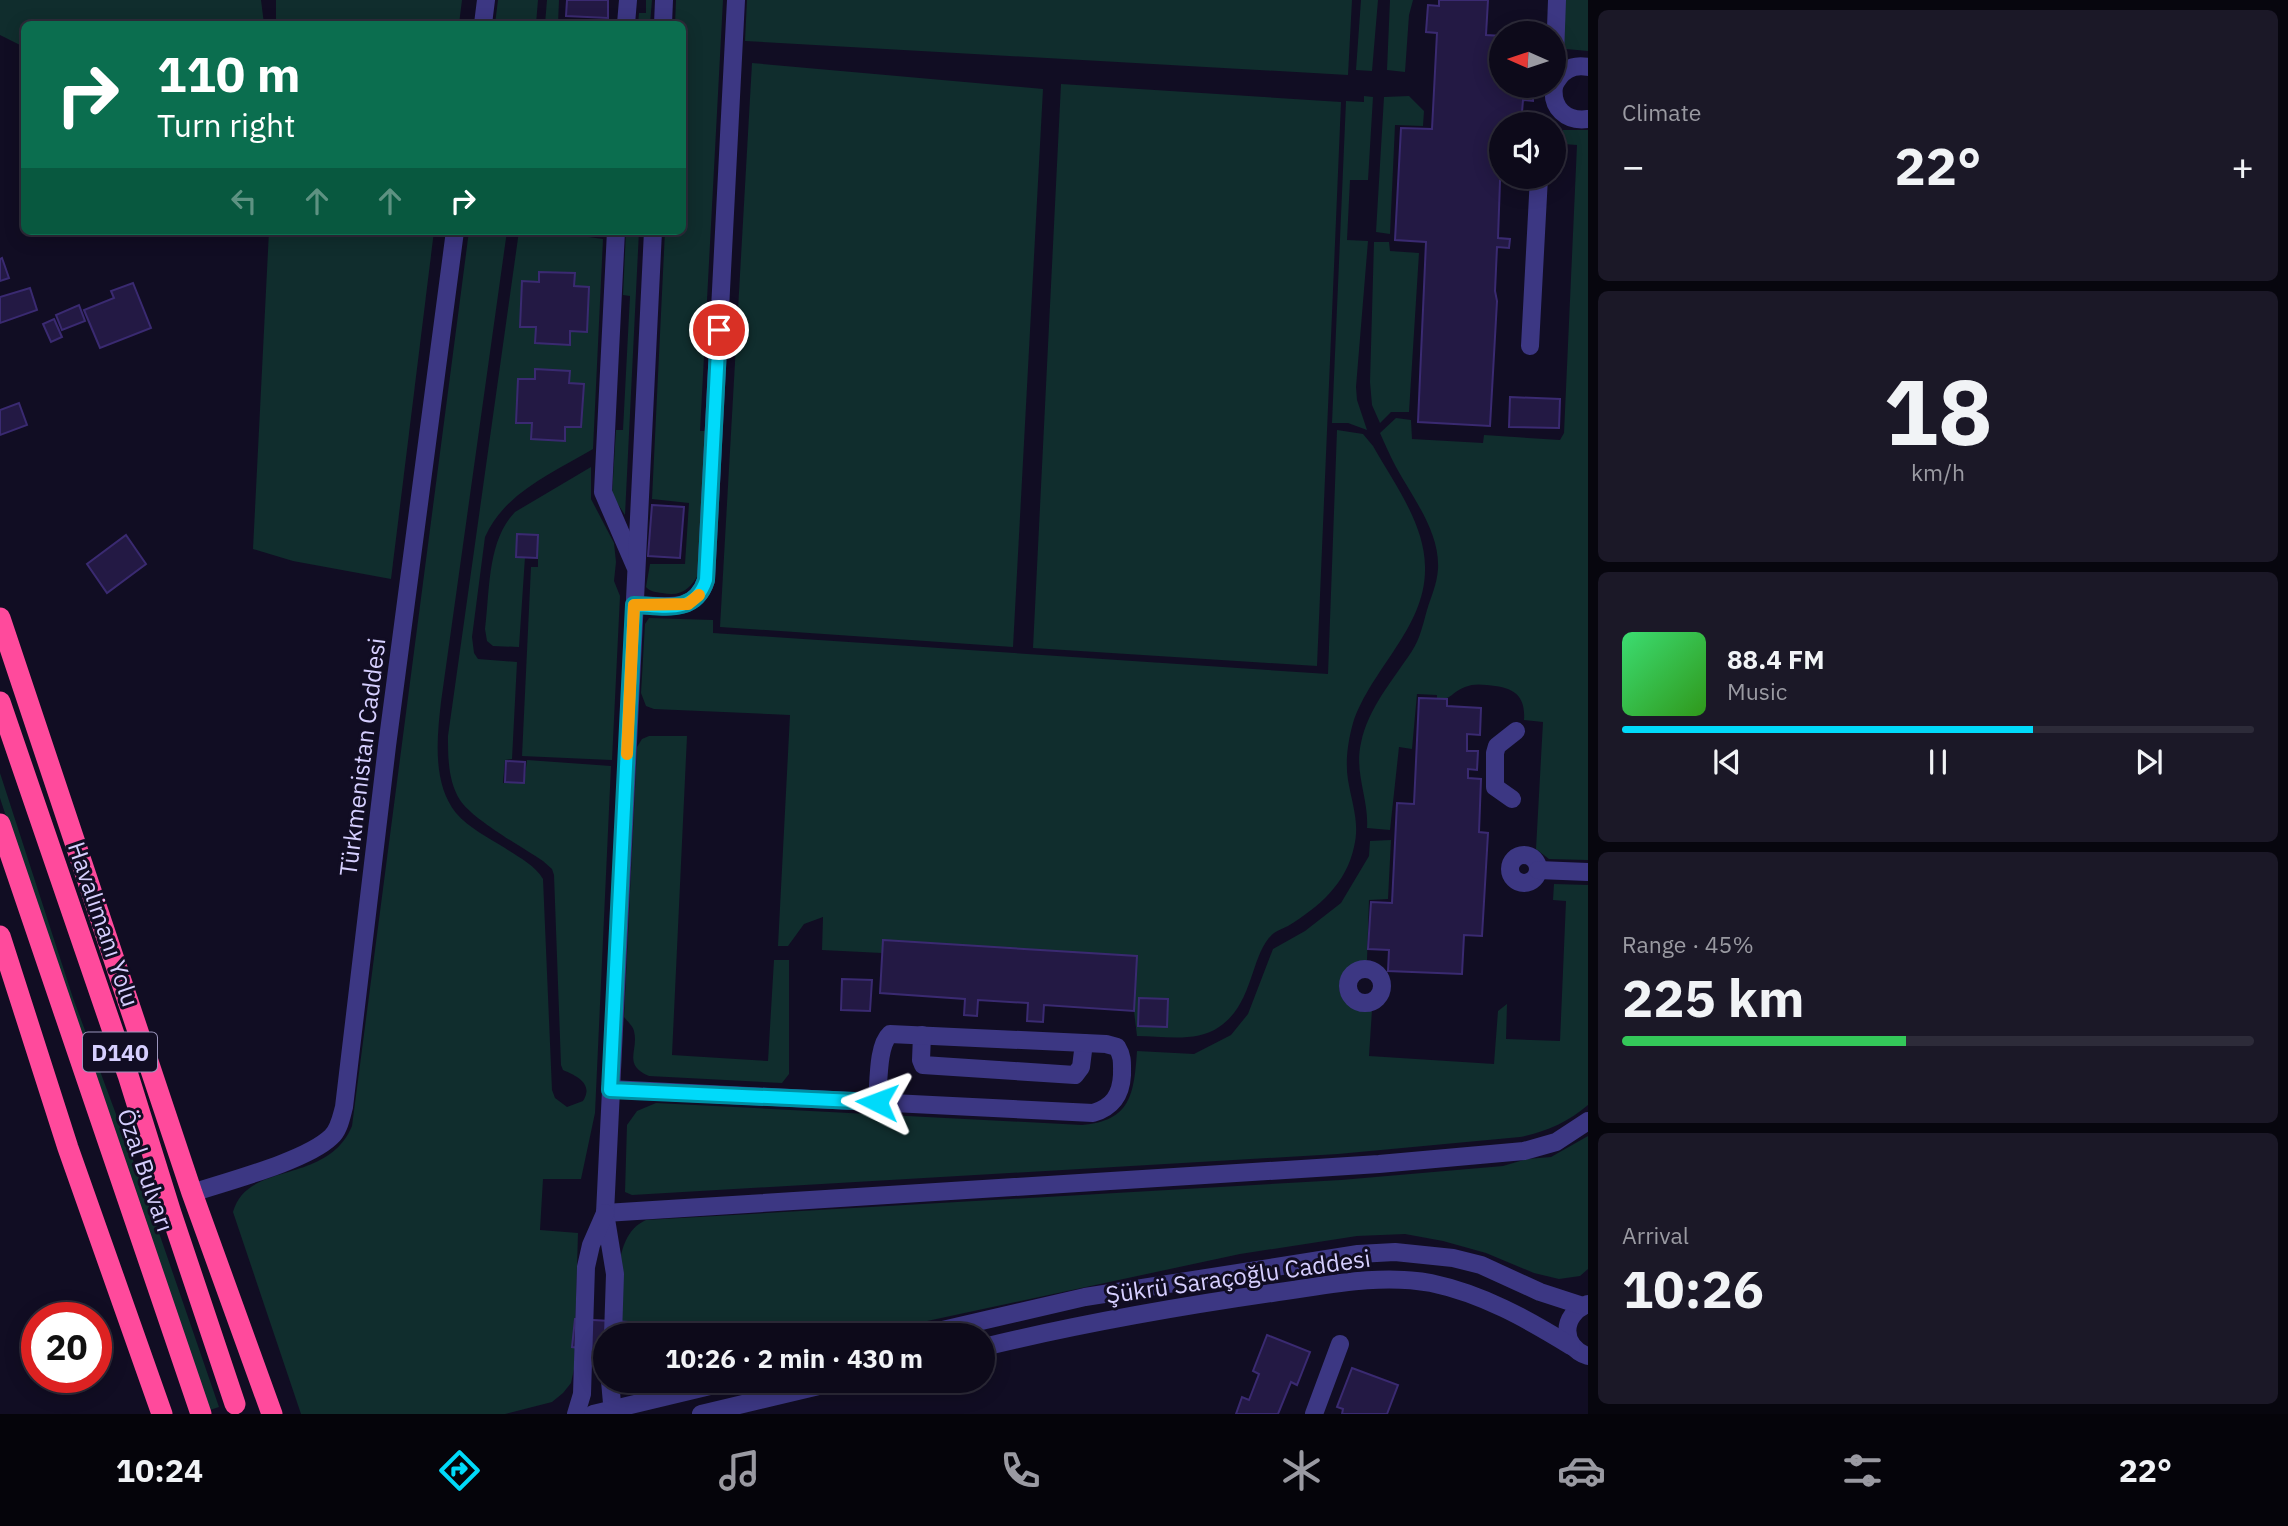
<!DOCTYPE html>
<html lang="en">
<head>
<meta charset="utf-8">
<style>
	:root { --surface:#0d0a1a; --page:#1b1827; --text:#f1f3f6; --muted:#9a9aa2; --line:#2d2b39; --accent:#00dafa }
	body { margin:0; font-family:"IBM Plex Sans",sans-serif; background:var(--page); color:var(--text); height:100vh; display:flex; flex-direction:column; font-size:26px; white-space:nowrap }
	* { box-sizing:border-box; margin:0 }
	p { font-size:23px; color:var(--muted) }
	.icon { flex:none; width:38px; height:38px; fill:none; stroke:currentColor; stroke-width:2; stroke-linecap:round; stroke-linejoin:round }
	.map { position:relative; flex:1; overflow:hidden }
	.side { display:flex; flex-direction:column; gap:10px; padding:10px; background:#07060e; width:700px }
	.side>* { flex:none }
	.top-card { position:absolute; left:21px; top:21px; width:665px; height:214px; border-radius:10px; box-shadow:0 4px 18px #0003,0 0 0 2px var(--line); background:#0b6e4f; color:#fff; overflow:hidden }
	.needle { width:46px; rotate:273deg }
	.fabs { position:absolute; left:1489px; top:21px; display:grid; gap:14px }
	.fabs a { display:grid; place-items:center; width:77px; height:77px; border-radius:50%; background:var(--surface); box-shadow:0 4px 18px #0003,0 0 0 2px var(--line); font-size:35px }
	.speed { position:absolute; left:21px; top:1302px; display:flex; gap:14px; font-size:35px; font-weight:700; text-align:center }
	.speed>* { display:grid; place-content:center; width:91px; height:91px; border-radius:50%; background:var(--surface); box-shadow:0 4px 18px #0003,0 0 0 2px var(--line); line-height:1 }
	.speed .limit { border:10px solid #d22; background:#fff; color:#111 }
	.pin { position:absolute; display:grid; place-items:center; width:60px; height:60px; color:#fff; margin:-30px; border:4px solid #fff; border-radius:50%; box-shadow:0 2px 7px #0007 }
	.me { position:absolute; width:77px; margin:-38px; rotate:273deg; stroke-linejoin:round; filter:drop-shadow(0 0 5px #0008) }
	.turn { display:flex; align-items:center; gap:24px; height:147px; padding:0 21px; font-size:32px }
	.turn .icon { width:91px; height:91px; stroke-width:2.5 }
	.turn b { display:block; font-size:49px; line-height:60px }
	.lanes { display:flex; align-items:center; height:66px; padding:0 21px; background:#0003; justify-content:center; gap:35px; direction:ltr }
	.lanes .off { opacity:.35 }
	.big { font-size:52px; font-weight:700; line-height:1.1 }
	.side .tile { flex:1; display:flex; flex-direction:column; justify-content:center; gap:10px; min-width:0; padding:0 24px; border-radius:10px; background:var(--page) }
	.side .dial { align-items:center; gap:0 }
	.dial b { font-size:91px; line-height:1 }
	.song { display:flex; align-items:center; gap:21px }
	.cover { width:84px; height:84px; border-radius:10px; background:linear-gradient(135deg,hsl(140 70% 55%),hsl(110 70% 35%)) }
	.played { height:7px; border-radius:4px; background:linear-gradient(90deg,var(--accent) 65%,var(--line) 65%) }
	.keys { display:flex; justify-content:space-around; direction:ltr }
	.heat { display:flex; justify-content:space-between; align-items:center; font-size:38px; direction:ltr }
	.charge { height:10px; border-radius:5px; background:linear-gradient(90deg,#34c759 45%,var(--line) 0) }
	.trip { position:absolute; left:593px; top:1323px; width:402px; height:70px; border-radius:35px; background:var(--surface); box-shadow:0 4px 18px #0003,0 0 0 2px var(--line); font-weight:700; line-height:70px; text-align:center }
	.tab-bar { display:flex; height:112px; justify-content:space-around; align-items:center; background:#05040a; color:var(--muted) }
	.tab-bar .icon { width:49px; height:49px }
	.tab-bar .current { color:var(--accent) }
	.tab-bar b { font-size:32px; color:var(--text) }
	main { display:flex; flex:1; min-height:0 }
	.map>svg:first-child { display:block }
	.green { fill:#102d2d }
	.building { fill:#231944; stroke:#3a2a71; stroke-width:2 }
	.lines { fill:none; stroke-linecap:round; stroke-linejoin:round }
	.minor { stroke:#3c3783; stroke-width:18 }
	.highway { stroke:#ff4a9c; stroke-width:21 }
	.route-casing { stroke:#008ea2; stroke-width:18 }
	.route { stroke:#00dafa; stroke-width:12 }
	.slow { stroke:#f59e0b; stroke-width:12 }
	.labels { text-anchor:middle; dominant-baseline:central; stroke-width:6; stroke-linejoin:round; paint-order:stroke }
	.shield { fill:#110d23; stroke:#9b95bd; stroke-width:2 }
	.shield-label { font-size:23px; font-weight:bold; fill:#d6cfff }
	.street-label { font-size:24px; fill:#d6cfff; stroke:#110d23 }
</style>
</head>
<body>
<main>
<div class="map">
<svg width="1588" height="1414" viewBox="0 0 1588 1414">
	<rect width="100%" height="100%" fill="#110d23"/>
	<g class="green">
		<path d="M0 0H261L264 24H24V47L0 35Z"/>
		<path d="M276 0H462L459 24H276Z"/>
		<path d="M498 0H538L536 24H495Z"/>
		<path d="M547 0H559L558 24H545Z"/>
		<path d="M646 0H652L650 24H638L639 13H646Z"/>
		<path d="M676 0H723L700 431H709L700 572C690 589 682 597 662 593 655 592 651 592 646 587L650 564H685L689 503 652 499 665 231H682V24H675Z"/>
		<path d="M747 0H1352L1348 75 745 41Z"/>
		<path d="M1361 0H1378L1372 71 1356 70Z"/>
		<path d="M1390 0H1413L1409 15 1405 72 1387 70Z"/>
		<path d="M1564 0H1588V51L1566 49 1563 46Z"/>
		<path d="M752 63 1043 89 1013 647 720 627Z"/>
		<path d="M1061 84 1341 102 1317 666 1033 648Z"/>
		<path d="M1364 96 1373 97 1368 180H1350L1347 240 1368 241 1356 387 1357 400 1367 430 1348 423H1332L1346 101 1364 102Z"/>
		<path d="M1409 96 1424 111 1423 126 1395 125 1390 234 1376 232 1384 97Z"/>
		<path d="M1563 130H1588V860L1549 859 1536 849 1543 722 1524 720C1526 693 1511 687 1487 685 1479 684 1472 684 1465 687 1452 692 1452 699 1437 701V695L1417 694 1412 749 1399 747 1390 830 1367 828C1369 799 1354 773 1361 743 1368 708 1393 680 1412 651 1420 639 1423 624 1427 610 1431 597 1437 584 1438 569 1440 532 1413 498 1396 467 1390 456 1385 444 1380 433L1396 418 1411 420 1412 439 1483 443 1484 435 1560 440 1564 433 1577 145 1563 144Z"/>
		<path d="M269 231H434L391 579 293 561 253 549Z"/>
		<path d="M469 231H507L441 702C437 737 432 783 456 813 469 828 489 838 505 848 518 857 535 865 543 879L552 1090 555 1098 567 1107 583 1101C594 1084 577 1076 563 1070L561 1065 554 875 552 869 543 861C522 847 472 819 460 800 448 781 448 757 448 736L519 231H546L603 239 593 449C553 473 505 492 485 537L472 637 474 653 478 659 517 662 512 759 505 760 503 783H524L527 760 611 766 595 1113 581 1179H543L540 1230 578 1233 574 1369 571 1383 563 1393 552 1402 505 1414H301L233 1212C247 1160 327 1186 352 1126Z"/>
		<path d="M626 231H639L625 515 612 495 616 430H623L630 296 623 295Z"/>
		<path d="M1374 242H1389L1390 251 1419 253 1409 412H1391L1380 423 1372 405 1370 382Z"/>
		<path d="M1337 430 1363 434 1373 446C1393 482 1424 522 1425 566 1427 627 1371 668 1353 723 1348 741 1345 761 1348 780 1352 804 1360 823 1354 847 1346 884 1319 907 1288 926 1284 928 1278 930 1274 933 1250 952 1255 1003 1219 1027 1196 1043 1163 1036 1137 1036L1134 1011 1137 956 883 940 882 953 822 950 823 917 804 924 788 946H778L790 715 654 709 646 706 641 693 645 624 649 618 713 620V633L1328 674Z"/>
		<path d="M591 467V499L614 543 616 562 614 581 620 596 612 760 522 756 531 567H538V535L517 534 516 557H525L519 647 493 646 487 641 485 629C490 591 487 541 515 512Z"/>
		<path d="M649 736H687L672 1055 768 1061 774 960H789V1074L782 1083 649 1076C622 1064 639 1051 634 1031 633 1026 627 1021 624 1017L637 747 642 739Z"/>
		<path d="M0 773 73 998 147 1198 219 1407 210 1410 67 1004 0 798Z"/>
		<path d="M1391 840 1388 899 1369 900 1367 960C1327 974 1331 1006 1372 1010L1369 1056 1494 1064 1498 1011 1507 1004 1506 1039 1560 1041 1566 901 1553 900 1554 884 1588 885V1105C1568 1122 1546 1132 1520 1137L1338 1154 632 1195 625 1192 627 1125 637 1111 656 1103 1082 1125C1131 1121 1134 1094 1137 1051L1194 1054 1231 1035 1248 1014 1273 949 1305 931 1341 903 1369 856 1370 841Z"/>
		<path d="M1588 1136V1269L1580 1276 1559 1279 1534 1273 1486 1253 1443 1241 1405 1234 1357 1236 1240 1254 862 1335H619C619 1301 609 1236 646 1220L1341 1180 1503 1166 1527 1159 1551 1157Z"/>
	</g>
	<g class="building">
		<path d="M567 0H608V18L566 16Z"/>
		<path d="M1439 0H1488L1486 35 1502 36V86H1533V101L1523 100 1521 124H1502L1498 238 1510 239 1509 248 1497 247 1495 291 1497 301 1490 426 1418 422 1426 242 1395 240 1401 128 1432 129 1437 33 1426 32 1428 5 1439 6Z"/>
		<path d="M2 258 9 278 0 281V259Z"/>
		<path d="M539 272 575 273 574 286 589 287 587 332 570 331V345L535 343 536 327H520L522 281 539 282Z"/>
		<path d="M133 283 151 328 100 348 84 310 114 298 111 291Z"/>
		<path d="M30 288 37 310 0 323V297Z"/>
		<path d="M79 305 85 321 62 330 56 315Z"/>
		<path d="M54 319 62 337 51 342 43 324Z"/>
		<path d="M535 369 570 371 569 383 584 384 581 427H565V441L531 439 532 423H516L518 379H535Z"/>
		<path d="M1510 397 1560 399 1559 428 1509 427Z"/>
		<path d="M19 403 27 425 0 435V410Z"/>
		<path d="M652 505 684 507 680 558 648 556Z"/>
		<path d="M517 534 538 535 537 558 516 557Z"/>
		<path d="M126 535 146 564 107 593 87 564Z"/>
		<path d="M1419 698 1447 699V706L1481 708 1480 735 1467 734V751H1478L1477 770 1468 769V778L1481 779 1479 832 1488 833 1482 936 1464 935 1462 974 1388 971 1389 950 1368 949 1371 902 1392 903 1397 803 1414 804Z"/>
		<path d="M506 761 525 762 524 783 505 782Z"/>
		<path d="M883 940 1137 956 1134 1011 1044 1005 1043 1022 1027 1021 1028 1003 978 1000 977 1016 964 1015 965 999 880 993Z"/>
		<path d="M842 979 872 980 870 1011 841 1010Z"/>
		<path d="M1139 998 1168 999 1167 1027 1138 1026Z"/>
		<path d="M575 1319 628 1322 627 1335H606V1351L572 1347Z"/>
		<path d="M1267 1335 1310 1352 1297 1385 1291 1382 1278 1414H1236L1242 1397 1249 1400 1259 1374 1253 1371Z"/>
		<path d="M1352 1368 1398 1385 1387 1414H1342L1343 1409 1337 1407Z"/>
	</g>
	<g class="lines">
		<g class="minor">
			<path d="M483 24 486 0"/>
			<path d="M626 24 628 0"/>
			<path d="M663 24 664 0"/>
			<path d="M1554 84 1557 0"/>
			<path d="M1554 86C1551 108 1566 122 1588 119"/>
			<path d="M1554 86C1561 71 1572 64 1588 67"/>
			<path d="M616 231 603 492 635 566"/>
			<path d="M1530 346 1539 177"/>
			<path d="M634 605C663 605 695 615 706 580L736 0"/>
			<path d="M1512 799 1495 787V753L1497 746 1516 731"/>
			<circle cx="1524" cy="869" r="14"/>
			<path d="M1538 870 1588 872"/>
			<circle cx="1365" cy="986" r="17"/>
			<path d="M922 1035 921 1060 923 1065 1075 1075 1081 1067 1084 1043"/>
			<path d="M610 1089 1093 1113C1113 1107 1121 1095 1122 1075 1122 1063 1123 1057 1117 1047L1106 1044 890 1034C877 1046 879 1084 877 1102"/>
			<path d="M192 1193C228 1181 306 1161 331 1137 339 1130 341 1118 344 1107L387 746 455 231"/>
			<path d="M605 1213 1379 1164 1524 1151 1556 1142 1588 1121"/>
			<path d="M1588 1304C1561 1314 1560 1347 1588 1356"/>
			<path d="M613 1335 615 1274 605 1213 653 231"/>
			<path d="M921 1335 1085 1297 1358 1254 1395 1252 1453 1258 1481 1265 1540 1292 1583 1306"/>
			<path d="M984 1347C1079 1324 1175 1307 1272 1293 1324 1286 1378 1273 1431 1283 1483 1294 1527 1319 1571 1346"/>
			<path d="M610 1381 613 1414"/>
			<path d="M576 1414 582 1394 586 1267 591 1245 605 1213"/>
			<path d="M593 1414 731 1381"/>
			<path d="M701 1414 840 1381"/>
			<path d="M1314 1414 1340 1344"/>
		</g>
		<g class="highway">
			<path d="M0 618 192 1193 272 1414"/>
			<path d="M0 702 128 1075 171 1213 235 1404"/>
			<path d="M0 824 201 1414"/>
			<path d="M0 936 68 1148 162 1414"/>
		</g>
	</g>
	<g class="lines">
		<g class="route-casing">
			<path id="route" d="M719 330 706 580C695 615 663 606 634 605L610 1090 877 1102"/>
		</g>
		<use href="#route" class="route"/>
		<path class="slow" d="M627 754 634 605 688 604 699 595"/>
	</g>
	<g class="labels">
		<rect class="shield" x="83" y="1032.5" width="74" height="39" rx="5"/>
		<g class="shield-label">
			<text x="120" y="1052">D140</text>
		</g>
		<g class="street-label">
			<text transform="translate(362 757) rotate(-83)">Türkmenistan Caddesi</text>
			<text transform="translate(104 924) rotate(71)">Havalimanı Yolu</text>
			<text transform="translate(146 1170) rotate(71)">Özal Bulvarı</text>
			<text transform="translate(1238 1276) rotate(-8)">Şükrü Saraçoğlu Caddesi</text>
		</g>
	</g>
</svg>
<div class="fabs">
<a><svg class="needle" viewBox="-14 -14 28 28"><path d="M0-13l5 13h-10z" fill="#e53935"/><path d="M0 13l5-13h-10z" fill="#9a9aa2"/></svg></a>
<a><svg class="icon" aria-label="sound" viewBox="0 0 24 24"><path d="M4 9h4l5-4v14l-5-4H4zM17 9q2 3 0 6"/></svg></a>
</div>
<div class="speed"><div class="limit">20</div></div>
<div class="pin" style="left:719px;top:330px;background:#d93025"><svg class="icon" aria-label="arrive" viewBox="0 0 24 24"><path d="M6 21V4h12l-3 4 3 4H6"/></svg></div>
<svg class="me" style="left:877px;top:1102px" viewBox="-20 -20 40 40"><path d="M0-17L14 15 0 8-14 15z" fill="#00dafa" stroke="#fff" stroke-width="4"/></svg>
<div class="trip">10:26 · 2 min · 430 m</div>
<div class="top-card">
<div class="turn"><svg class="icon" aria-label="right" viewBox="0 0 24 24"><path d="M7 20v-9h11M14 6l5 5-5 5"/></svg><div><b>110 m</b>Turn right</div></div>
<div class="lanes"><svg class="icon off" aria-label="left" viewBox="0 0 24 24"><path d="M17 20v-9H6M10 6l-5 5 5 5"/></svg><svg class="icon off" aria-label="ahead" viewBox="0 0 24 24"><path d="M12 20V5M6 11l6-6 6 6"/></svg><svg class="icon off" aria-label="ahead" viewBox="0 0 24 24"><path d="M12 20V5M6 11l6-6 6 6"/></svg><svg class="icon" aria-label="right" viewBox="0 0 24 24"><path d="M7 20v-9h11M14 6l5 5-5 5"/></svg></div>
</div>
</div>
<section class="side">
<div class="tile"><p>Climate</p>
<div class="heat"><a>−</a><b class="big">22°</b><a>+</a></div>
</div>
<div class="tile dial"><b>18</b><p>km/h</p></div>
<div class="tile">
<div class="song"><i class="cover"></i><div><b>88.4 FM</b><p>Music</p></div></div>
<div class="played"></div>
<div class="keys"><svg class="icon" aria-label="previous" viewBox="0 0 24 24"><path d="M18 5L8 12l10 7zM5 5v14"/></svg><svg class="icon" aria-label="pause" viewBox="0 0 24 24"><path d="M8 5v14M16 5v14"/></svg><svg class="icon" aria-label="next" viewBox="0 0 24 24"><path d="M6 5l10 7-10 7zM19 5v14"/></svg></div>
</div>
<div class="tile"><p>Range · 45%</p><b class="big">225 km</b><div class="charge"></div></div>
<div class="tile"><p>Arrival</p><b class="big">10:26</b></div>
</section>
</main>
<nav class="tab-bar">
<b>10:24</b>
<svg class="icon current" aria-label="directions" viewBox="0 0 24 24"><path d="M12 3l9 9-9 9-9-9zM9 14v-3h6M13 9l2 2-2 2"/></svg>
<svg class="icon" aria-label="music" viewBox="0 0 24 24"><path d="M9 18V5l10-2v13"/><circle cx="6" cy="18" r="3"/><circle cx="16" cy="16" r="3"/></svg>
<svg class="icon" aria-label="phone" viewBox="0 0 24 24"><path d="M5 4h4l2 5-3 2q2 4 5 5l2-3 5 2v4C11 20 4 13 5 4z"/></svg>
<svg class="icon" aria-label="climate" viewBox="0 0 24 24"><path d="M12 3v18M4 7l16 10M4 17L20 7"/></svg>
<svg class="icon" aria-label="car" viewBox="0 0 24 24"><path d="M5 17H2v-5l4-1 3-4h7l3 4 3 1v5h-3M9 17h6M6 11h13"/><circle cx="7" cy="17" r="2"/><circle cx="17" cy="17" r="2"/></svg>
<svg class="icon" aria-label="filters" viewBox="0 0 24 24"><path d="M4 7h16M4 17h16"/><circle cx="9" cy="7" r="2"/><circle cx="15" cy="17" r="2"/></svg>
<b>22°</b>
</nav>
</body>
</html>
